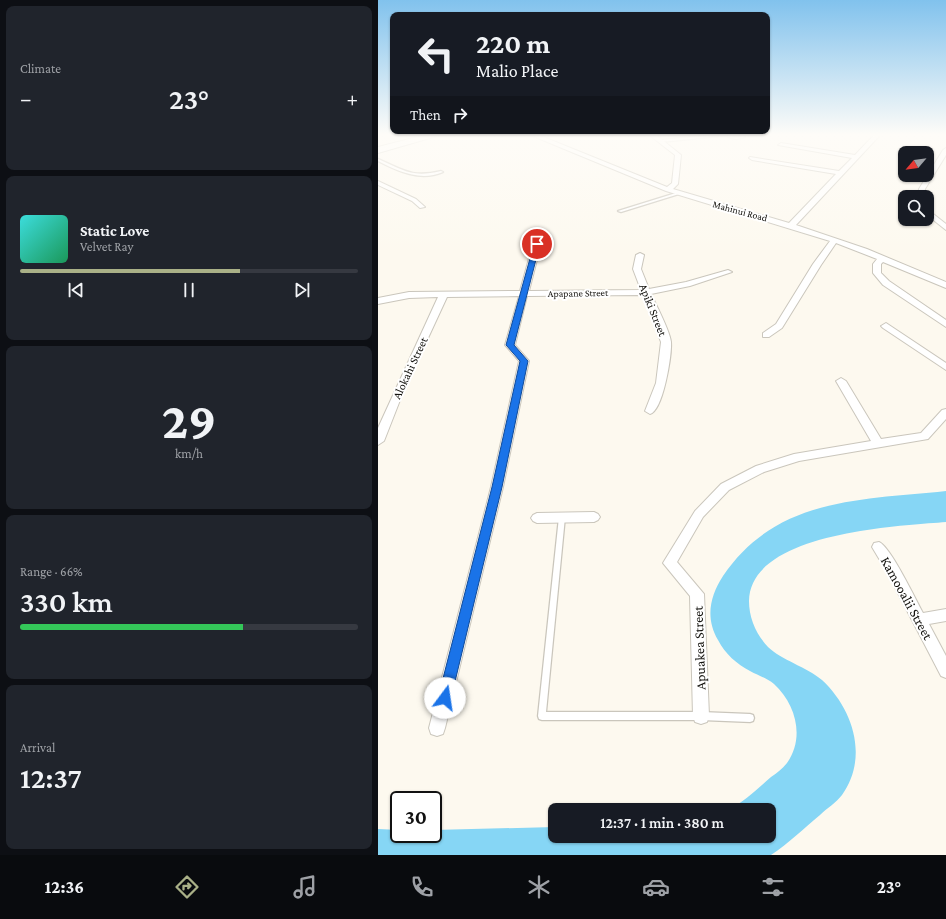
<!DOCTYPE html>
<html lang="en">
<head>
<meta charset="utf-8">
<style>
	:root { --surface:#171b24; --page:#20242c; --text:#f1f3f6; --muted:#9ea1a6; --line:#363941; --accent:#a9b087 }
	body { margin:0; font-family:"Crimson Pro",serif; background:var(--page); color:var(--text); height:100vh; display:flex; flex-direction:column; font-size:15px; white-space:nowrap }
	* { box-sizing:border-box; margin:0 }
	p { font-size:13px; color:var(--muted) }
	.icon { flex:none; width:22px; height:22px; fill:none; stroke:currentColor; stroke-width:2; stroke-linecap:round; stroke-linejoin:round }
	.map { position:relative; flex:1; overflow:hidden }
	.details { display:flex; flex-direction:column; gap:6px; padding:6px; background:#0d0f14; width:378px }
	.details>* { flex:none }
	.banner { position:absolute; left:12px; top:12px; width:380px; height:122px; border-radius:8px; box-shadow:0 1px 3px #0004; background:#171b24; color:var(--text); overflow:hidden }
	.needle { width:26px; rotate:241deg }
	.fabs { position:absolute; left:520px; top:146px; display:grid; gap:8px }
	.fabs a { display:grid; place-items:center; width:36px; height:36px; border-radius:8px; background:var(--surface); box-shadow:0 1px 3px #0004; font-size:20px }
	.speed { position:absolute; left:12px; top:791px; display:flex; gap:8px; font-size:20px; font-weight:700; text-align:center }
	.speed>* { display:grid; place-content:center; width:52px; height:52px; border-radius:50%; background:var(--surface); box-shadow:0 1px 3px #0004; line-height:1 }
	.speed .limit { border:2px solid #111; border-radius:6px; background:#fff; color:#111 }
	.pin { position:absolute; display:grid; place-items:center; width:34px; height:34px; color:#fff; margin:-17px; border:2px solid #fff; border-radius:50%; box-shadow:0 1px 4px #0007 }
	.me { position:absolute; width:44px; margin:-22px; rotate:14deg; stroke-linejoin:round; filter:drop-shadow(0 0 3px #0008) }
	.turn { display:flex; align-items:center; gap:14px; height:84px; padding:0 20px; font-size:18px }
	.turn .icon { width:52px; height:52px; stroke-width:2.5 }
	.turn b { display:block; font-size:28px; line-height:34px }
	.then { display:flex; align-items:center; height:38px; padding:0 20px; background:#0003; gap:8px; font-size:15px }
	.big { font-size:30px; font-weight:600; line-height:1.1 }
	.details .widget { flex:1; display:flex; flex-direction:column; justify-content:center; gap:6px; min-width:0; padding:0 14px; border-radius:8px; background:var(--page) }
	.details .dial { align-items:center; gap:0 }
	.dial b { font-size:52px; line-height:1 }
	.song { display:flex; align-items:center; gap:12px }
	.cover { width:48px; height:48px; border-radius:6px; background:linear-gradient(135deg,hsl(180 70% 55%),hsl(150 70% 35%)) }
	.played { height:4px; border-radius:2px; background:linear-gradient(90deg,var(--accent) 65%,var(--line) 65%) }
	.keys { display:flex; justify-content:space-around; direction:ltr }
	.heat { display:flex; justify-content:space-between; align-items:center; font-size:22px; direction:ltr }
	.charge { height:6px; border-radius:3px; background:linear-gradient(90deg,#34c759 66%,var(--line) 0) }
	.trip { position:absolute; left:170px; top:803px; width:228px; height:40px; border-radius:8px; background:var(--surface); box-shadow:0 1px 3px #0004; font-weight:600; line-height:40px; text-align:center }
	.menu { display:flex; height:64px; justify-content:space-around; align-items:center; background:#090b0e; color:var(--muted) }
	.menu .icon { width:28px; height:28px }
	.menu .active { color:var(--accent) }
	.menu b { font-size:18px; color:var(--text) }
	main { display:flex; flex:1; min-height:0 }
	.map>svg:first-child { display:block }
	.water { fill:#86d6f5 }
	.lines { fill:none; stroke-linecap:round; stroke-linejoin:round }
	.lane-casing { stroke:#cac6bc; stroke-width:2.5 }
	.street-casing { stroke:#cac6bc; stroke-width:2 }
	.primary-casing { stroke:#cac6bc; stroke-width:2 }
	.lane { fill:#fff; fill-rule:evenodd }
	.street { fill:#fff; fill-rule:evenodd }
	.primary { fill:#fff; fill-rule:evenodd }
	.route { fill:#1a73e8; stroke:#114b97 }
	.labels { text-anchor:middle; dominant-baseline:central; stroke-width:4; stroke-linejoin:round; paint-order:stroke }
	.far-street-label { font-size:10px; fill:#14130f; stroke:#fff }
	.street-label { font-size:12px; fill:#14130f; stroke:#fff }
	.near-street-label { font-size:14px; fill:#14130f; stroke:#fff }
</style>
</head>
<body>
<main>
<section class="details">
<div class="widget"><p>Climate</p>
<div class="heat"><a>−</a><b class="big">23°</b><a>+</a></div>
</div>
<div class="widget">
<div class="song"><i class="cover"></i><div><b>Static Love</b><p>Velvet Ray</p></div></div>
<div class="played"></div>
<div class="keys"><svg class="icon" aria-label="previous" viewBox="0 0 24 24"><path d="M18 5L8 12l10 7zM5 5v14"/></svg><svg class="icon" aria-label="pause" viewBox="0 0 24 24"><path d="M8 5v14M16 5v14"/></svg><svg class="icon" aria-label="next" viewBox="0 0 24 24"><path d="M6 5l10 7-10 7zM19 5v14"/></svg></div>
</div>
<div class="widget dial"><b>29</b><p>km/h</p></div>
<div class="widget"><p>Range · 66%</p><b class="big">330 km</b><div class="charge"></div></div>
<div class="widget"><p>Arrival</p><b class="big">12:37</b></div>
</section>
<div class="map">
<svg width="568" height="855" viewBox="0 0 568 855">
	<rect width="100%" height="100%" fill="#fdf9ef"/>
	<path class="water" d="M568 491V522C521 526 372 532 371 601 371 618 378 634 390 647 403 660 429 667 444 680 475 709 491 757 464 795 458 803 449 808 442 815 425 829 411 843 393 855H0V829L21 830V834H55V830L177 827V836H391V810H350C367 801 378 790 393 777 399 773 404 769 409 763 427 738 418 704 396 684 389 678 381 676 372 671 359 664 347 654 340 640 327 618 332 596 345 576 398 497 484 500 568 491Z"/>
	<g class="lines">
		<g class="lane-casing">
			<g id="lane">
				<path d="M345 134H357L351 135 358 137 364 136 362 134H365L367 137 358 139 350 137V135L283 142 282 141 283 140Z"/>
				<path d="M0 159C26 170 33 178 63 171L65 172C42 182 20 171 0 161Z"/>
				<path d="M298 193 301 194 243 212 240 211Z"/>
				<path d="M182 515H186L187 517 168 712H323L372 714 375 715 376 718 375 721 372 722 323 720H164L161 719 160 716 181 517Z"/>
			</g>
		</g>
		<g class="street-casing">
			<g id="street">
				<path d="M150 134H158L289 187 294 183 297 155 270 134H277L303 155 300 184 295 189 411 223 458 174 374 160 371 158 372 157 461 171 474 158 400 145 403 143 477 155 497 134H503L418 225 489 249 568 282V288L505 262 503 264V273L511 281 568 320V327L505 285 495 273V264L499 259 458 243 443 265 404 328 391 337H385V333L398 324 435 264 452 241 288 191Z"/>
				<path d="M568 148V155L547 189 546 197H540L541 189 565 150Z"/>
				<path d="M0 181 38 199 47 207 42 208 34 201 0 185Z"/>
				<path d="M549 209 568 224V230L549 215Z"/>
				<path d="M150 236H156L163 244 151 291 263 290 255 269 258 255 262 253 266 255 263 269 271 289 308 282 350 270 354 272 312 286 273 294C278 305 292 331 293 342 294 355 285 411 272 414L267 411 278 383 283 342 265 295 149 296 137 345 151 361 125 487 67 728 65 734 59 736 53 734 51 728 113 487 141 361 127 345 141 296 69 297 26 390 6 441 0 445V428L60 297 31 298 0 304V298L31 292 142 291 155 244 149 238Z"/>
				<path d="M508 323 568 363V370L505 328 503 326Z"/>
				<path d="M463 378 468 381 503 439 543 433 564 410 568 409V419L550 439 421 461 386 472 351 490 325 517 299 562 326 594 331 716 329 722 323 724 317 722 315 716 312 596 285 563 317 511 343 484 378 466 416 454 493 441 458 381Z"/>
				<path d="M216 512 220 514 222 517 220 520 216 522 159 523 155 521 153 518 155 515 159 513Z"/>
				<path d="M501 542C512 546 538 600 545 613L568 609V621L551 624 568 656V678L563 676 509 572 494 547 496 543Z"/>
			</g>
		</g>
		<g class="primary-casing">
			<path id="primary" d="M51 134H66L0 153V147Z"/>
		</g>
		<use href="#lane" class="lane"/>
		<use href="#street" class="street"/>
		<use href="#primary" class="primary"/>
	</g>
	<linearGradient id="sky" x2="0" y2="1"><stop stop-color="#81c2ed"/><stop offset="0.53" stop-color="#fefcf8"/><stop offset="1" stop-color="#fefcf8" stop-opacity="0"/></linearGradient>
	<rect width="568" height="254" fill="url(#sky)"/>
	<path class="route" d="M159 242 162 244 136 345 150 361 124 487 73 698 71 702 67 704 62 702 60 698 114 487 142 361 128 345 156 244Z"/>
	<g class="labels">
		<g class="far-street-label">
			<text transform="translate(362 211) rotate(15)">Mahinui Road</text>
			<text transform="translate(200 293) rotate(-1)">Apapane Street</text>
		</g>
		<g class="street-label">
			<text transform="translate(275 310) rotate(68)">Apiki Street</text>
			<text transform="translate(32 368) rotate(-65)">Alokahi Street</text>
		</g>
		<g class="near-street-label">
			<text transform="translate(529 598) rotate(61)">Kamooalii Street</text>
			<text transform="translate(321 648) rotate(-92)">Apuakea Street</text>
		</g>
	</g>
</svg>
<div class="fabs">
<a><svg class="needle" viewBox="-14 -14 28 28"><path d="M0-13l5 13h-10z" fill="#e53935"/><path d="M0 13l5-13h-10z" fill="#9ea1a6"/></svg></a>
<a><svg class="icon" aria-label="search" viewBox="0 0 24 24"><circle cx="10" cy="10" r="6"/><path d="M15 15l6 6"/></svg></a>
</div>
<div class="speed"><div class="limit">30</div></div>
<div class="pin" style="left:159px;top:244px;background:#d93025"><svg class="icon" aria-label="arrive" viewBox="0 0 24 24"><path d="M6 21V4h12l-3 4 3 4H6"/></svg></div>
<svg class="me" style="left:67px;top:698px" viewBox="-20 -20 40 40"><circle r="19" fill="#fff"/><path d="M0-13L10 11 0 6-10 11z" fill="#1a73e8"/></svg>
<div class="trip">12:37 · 1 min · 380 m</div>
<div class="banner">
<div class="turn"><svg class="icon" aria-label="left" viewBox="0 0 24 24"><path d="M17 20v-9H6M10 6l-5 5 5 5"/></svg><div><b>220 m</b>Malio Place</div></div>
<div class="then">Then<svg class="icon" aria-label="right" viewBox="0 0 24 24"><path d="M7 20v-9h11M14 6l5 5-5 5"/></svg></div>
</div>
</div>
</main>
<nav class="menu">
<b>12:36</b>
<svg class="icon active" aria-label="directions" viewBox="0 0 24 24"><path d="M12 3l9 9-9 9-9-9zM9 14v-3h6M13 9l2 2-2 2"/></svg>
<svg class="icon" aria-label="music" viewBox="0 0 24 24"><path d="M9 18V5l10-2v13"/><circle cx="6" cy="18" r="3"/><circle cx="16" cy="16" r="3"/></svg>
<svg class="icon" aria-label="phone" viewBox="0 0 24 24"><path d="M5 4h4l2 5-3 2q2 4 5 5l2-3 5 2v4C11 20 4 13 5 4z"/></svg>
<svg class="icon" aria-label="climate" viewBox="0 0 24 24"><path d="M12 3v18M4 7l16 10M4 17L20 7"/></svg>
<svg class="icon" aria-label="car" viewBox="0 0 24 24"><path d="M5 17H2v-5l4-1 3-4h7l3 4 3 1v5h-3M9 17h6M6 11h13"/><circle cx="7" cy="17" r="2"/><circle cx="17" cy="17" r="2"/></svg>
<svg class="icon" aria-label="filters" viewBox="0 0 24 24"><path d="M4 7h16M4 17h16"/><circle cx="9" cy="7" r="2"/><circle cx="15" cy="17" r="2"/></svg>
<b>23°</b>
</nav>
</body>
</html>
